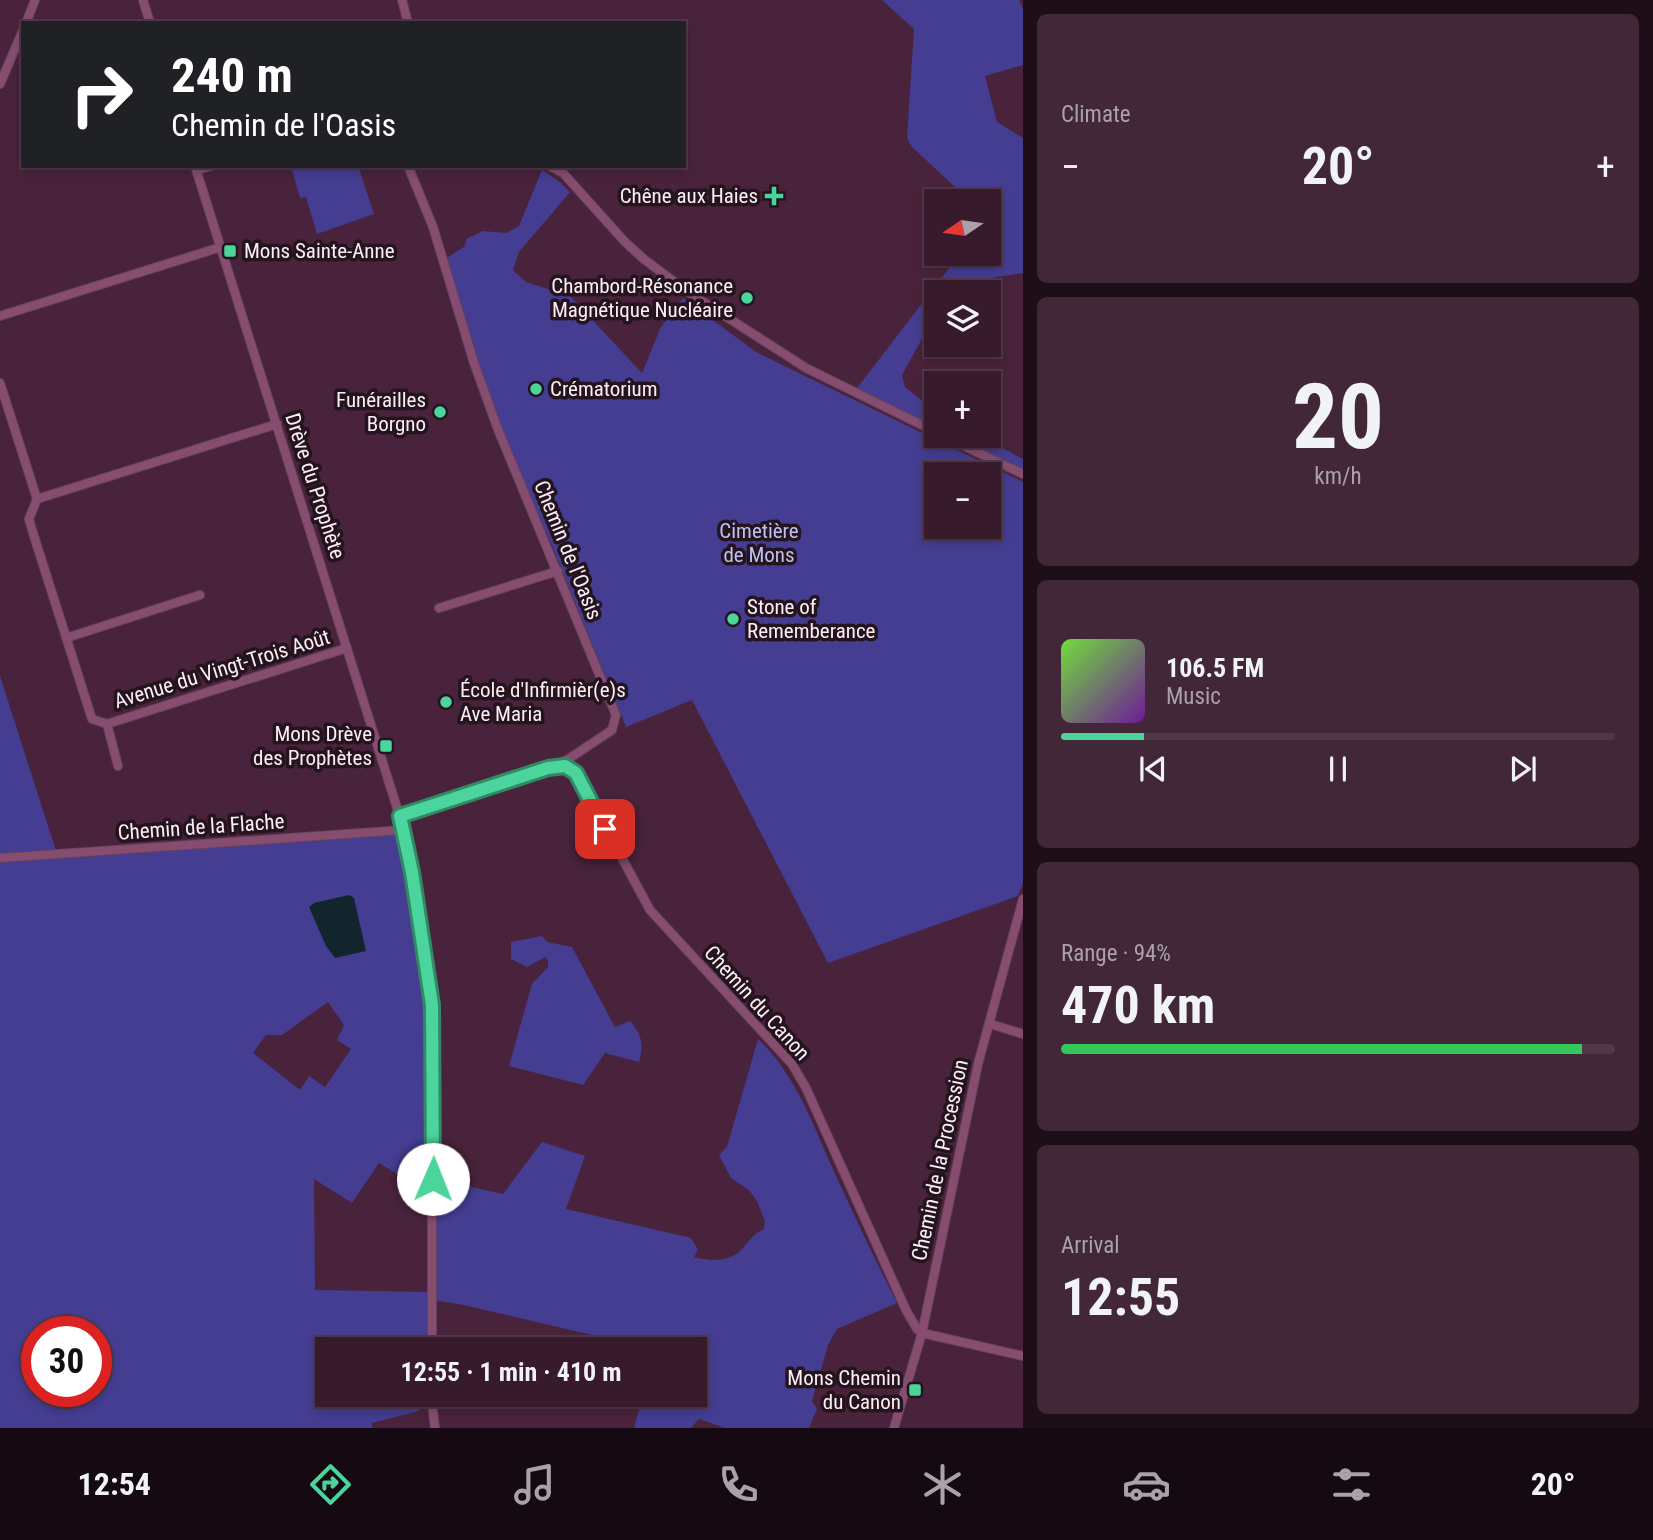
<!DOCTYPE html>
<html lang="en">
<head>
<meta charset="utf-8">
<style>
	:root { --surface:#371a2c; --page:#422738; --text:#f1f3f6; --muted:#aaa1a9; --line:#513848; --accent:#4bd49b }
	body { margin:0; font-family:"Roboto Condensed",sans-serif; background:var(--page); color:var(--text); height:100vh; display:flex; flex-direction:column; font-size:26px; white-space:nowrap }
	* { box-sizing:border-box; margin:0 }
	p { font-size:23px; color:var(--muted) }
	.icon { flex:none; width:38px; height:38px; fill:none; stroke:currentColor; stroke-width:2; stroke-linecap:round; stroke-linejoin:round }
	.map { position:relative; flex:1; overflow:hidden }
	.sheet { display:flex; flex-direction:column; gap:14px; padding:14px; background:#1e0e18; width:630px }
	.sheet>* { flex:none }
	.hud { position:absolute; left:21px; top:21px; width:665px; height:147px; border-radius:0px; box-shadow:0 4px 10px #0003,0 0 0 2px var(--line); background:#202124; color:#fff; overflow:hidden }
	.needle { width:46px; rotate:257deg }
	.buttons { position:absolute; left:924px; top:189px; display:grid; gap:14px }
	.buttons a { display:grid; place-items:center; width:77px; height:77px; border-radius:0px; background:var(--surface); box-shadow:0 4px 10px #0003,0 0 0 2px var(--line); font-size:35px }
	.speed { position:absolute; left:21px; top:1316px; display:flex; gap:14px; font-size:35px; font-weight:700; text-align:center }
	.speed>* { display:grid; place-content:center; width:91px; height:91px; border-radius:50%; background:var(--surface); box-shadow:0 4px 10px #0003,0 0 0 2px var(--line); line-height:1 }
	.speed .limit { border:10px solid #d22; background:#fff; color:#111 }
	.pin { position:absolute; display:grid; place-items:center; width:60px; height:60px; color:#fff; margin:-30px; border-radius:14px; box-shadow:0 4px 10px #0006 }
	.me { position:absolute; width:77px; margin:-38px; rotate:1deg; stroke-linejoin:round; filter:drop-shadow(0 0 5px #0008) }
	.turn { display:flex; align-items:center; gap:24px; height:147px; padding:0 35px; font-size:32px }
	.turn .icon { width:91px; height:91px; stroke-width:2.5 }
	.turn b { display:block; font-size:49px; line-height:60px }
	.big { font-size:52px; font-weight:700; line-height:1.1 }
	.sheet .card { flex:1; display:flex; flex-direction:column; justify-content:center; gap:10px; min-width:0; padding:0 24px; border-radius:10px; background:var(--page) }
	.sheet .dial { align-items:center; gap:0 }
	.dial b { font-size:91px; line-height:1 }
	.song { display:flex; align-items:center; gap:21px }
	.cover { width:84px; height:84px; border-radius:10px; background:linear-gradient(135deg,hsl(100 70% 55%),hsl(280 70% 35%)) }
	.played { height:7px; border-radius:4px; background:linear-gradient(90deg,var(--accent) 15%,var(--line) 15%) }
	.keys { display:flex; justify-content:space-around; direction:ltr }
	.heat { display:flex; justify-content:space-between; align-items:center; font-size:38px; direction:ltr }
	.charge { height:10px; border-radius:5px; background:linear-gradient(90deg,#34c759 94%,var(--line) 0) }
	.trip { position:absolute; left:315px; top:1337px; width:392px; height:70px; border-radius:0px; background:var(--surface); box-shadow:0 4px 10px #0003,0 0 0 2px var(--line); font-weight:700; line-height:70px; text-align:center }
	.menu { display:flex; height:112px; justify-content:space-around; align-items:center; background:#160a12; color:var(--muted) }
	.menu .icon { width:49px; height:49px }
	.menu .active { color:var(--accent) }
	.menu b { font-size:32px; color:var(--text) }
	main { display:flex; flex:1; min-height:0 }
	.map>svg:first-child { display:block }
	.green { fill:#443d92; fill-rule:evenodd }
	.water { fill:#12252c }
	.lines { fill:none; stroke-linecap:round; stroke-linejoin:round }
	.minor-casing { stroke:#664359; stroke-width:10 }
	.minor { stroke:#864d71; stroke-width:8 }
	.route-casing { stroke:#318a65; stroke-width:18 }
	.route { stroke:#4bd49b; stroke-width:12 }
	.poi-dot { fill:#4bd49b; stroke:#24141e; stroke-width:2.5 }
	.labels { text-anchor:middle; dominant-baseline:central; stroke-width:7; stroke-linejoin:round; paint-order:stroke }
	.poi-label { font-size:21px; fill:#fdedf6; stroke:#24141e; text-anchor:end }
	.street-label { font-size:21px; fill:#fdedf6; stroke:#24141e }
	.park-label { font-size:21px; fill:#bec1f2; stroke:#24141e }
</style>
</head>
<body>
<main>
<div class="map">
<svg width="1023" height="1428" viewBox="0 0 1023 1428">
	<rect width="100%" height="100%" fill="#49233b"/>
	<g class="green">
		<path d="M882 0H1019L1023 9V65L985 76 997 122 1023 138V273L965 282 951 292H936V313L902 375 905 387 936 412V432L854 392 960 254H989V201H970L912 147 907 138 914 29Z"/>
		<path d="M291 166H358L374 214 317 234 306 197 300 198Z"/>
		<path d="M542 170 561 183 570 192 519 252 513 270 526 282 570 296 642 373 661 327 683 298 756 352 1023 482V883L1018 896 828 963 692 700 626 727 546 531H542L497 427 444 260 465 246 466 239 483 231 506 233 519 226ZM936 474H989V527H936Z"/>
		<path d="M943 436H980L1023 459V474Z"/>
		<path d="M0 676 57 854 404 830 428 971 434 1179 503 1194 542 1142 585 1156 566 1209 691 1238 698 1250 694 1257C709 1261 726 1262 739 1252 748 1244 752 1234 764 1229L765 1221 757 1201 749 1190 731 1178 719 1155 727 1147 758 1039C795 1074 812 1122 832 1167 853 1213 874 1258 897 1303L837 1329 828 1345 812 1401 817 1409 809 1428H725L699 1419 691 1428H634L643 1395H695V1349H651L464 1305 433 1300 432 1349H327V1395H419L422 1403 419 1411 372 1423V1428H0ZM328 1002 344 1025 337 1040 351 1049 325 1087 309 1076 300 1090 253 1053 266 1035H282ZM379 1163 433 1196V1292L315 1290 314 1179 352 1203ZM37 1332H96V1391H37Z"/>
		<path d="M542 936 547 942 572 947 615 1027 630 1021C642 1035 644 1044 639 1062L605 1053 583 1085 509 1066 532 984 548 967V960L545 957 527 967 511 959V942Z"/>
	</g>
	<path class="water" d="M349 895 354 898 366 951 335 958 326 946 309 907 314 903Z"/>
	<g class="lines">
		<g class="minor-casing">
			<g id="minor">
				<path d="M143 0 150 23"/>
				<path d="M402 0 408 23"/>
				<path d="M26 23 35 0"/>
				<path d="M0 84 23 30"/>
				<path d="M195 166 404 830 432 1005V1349"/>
				<path d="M550 166 563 173 625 242 645 260 688 292 806 368 936 432"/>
				<path d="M197 170 211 166"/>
				<path d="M0 316 221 247"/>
				<path d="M0 383 37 499"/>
				<path d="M943 436 1023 474"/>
				<path d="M37 499 29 519 33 533 92 719 107 724 118 766"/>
				<path d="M37 499 277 424"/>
				<path d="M439 608 558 571"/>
				<path d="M66 638 200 595"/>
				<path d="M107 724 347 648"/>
				<path d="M555 766H565L576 773 650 910 792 1064 806 1088 906 1310 917 1329 922 1333"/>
				<path d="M400 816 548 768 567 760 612 730 616 715 497 427 474 363 433 227 408 166"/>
				<path d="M0 858 404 830"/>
				<path d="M990 1024 1023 1034"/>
				<path d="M922 1333 1023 1356"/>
				<path d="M431 1395 435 1428"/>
				<path d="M894 1428 922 1333 978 1064 1023 899"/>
			</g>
		</g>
		<use href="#minor" class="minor"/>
	</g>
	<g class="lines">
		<g class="route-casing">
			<path id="route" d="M433 1179 432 1005 412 872 400 816 548 768 565 766 576 773 605 829"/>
		</g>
		<use href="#route" class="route"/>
	</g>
	<g class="poi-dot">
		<path d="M770.5 185.5h7v7h7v7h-7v7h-7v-7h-7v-7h7z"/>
		<rect x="223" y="244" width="14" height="14" rx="3.5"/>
		<circle cx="747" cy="298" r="7"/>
		<circle cx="536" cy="389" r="7"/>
		<circle cx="440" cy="412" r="7"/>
		<circle cx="733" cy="619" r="7"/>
		<circle cx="446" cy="702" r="7"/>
		<rect x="379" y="739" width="14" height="14" rx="3.5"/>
		<rect x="908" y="1383" width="14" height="14" rx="3.5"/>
	</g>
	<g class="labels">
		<g class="poi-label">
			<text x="758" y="196">Chêne aux Haies</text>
			<text x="244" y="251" text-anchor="start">Mons Sainte-Anne</text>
			<text x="733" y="286">Chambord-Résonance<tspan x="733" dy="24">Magnétique Nucléaire</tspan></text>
			<text x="550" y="389" text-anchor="start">Crématorium</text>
			<text x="426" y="400">Funérailles<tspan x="426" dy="24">Borgno</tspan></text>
			<text x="747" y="607" text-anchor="start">Stone of<tspan x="747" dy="24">Rememberance</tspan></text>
			<text x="460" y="690" text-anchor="start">École d'Infirmièr(e)s<tspan x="460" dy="24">Ave Maria</tspan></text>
			<text x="372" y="734">Mons Drève<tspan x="372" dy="24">des Prophètes</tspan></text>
			<text x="901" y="1378">Mons Chemin<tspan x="901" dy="24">du Canon</tspan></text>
		</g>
		<g class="street-label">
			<text transform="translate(315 486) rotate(72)">Drève du Prophète</text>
			<text transform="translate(568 550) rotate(68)">Chemin de l'Oasis</text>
			<text transform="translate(222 669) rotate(-17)">Avenue du Vingt-Trois Août</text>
			<text transform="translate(201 827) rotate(-4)">Chemin de la Flache</text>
			<text transform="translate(757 1003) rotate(48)">Chemin du Canon</text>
			<text transform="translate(940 1160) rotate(-78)">Chemin de la Procession</text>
		</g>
		<g class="park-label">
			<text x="759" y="531">Cimetière<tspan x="759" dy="24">de Mons</tspan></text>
		</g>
	</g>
</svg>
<div class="buttons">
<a><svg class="needle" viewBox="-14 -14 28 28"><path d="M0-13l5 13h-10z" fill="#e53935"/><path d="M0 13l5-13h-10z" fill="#aaa1a9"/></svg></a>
<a><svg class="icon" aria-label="layers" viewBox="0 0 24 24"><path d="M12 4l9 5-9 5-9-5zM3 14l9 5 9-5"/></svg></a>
<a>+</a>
<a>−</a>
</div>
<div class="speed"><div class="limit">30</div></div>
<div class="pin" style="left:605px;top:829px;background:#d93025"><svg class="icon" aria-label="arrive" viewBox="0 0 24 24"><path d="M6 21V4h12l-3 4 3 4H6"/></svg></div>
<svg class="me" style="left:433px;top:1179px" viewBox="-20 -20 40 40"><circle r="19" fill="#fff"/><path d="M0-13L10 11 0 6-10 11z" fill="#4bd49b"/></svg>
<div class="trip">12:55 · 1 min · 410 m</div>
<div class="hud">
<div class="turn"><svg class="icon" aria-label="right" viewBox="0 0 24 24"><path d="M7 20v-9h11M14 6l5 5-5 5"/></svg><div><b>240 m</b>Chemin de l'Oasis</div></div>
</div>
</div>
<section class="sheet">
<div class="card"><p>Climate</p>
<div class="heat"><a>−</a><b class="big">20°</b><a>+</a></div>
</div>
<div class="card dial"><b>20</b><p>km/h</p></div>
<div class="card">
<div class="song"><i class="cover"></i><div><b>106.5 FM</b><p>Music</p></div></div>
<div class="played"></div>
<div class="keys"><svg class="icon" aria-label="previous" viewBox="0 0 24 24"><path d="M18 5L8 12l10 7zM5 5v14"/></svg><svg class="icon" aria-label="pause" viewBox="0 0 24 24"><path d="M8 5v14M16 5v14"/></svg><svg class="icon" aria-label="next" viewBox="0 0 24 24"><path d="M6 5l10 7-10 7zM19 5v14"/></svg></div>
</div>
<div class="card"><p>Range · 94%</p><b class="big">470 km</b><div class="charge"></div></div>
<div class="card"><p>Arrival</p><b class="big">12:55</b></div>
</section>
</main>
<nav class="menu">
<b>12:54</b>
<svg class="icon active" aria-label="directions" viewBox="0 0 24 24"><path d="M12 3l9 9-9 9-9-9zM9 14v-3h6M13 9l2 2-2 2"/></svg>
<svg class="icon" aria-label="music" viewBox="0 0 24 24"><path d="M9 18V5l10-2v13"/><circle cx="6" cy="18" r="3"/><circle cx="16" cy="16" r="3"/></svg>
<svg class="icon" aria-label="phone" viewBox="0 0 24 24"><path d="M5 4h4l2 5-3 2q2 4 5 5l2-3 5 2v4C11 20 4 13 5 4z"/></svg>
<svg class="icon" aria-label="climate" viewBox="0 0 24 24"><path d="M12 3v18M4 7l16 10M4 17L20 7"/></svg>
<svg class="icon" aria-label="car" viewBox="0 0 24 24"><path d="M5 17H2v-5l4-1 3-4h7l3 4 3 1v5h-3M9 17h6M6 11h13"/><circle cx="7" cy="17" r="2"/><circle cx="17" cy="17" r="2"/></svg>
<svg class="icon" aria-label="filters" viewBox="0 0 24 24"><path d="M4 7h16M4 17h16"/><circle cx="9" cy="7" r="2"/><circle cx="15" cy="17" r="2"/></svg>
<b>20°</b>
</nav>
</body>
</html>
